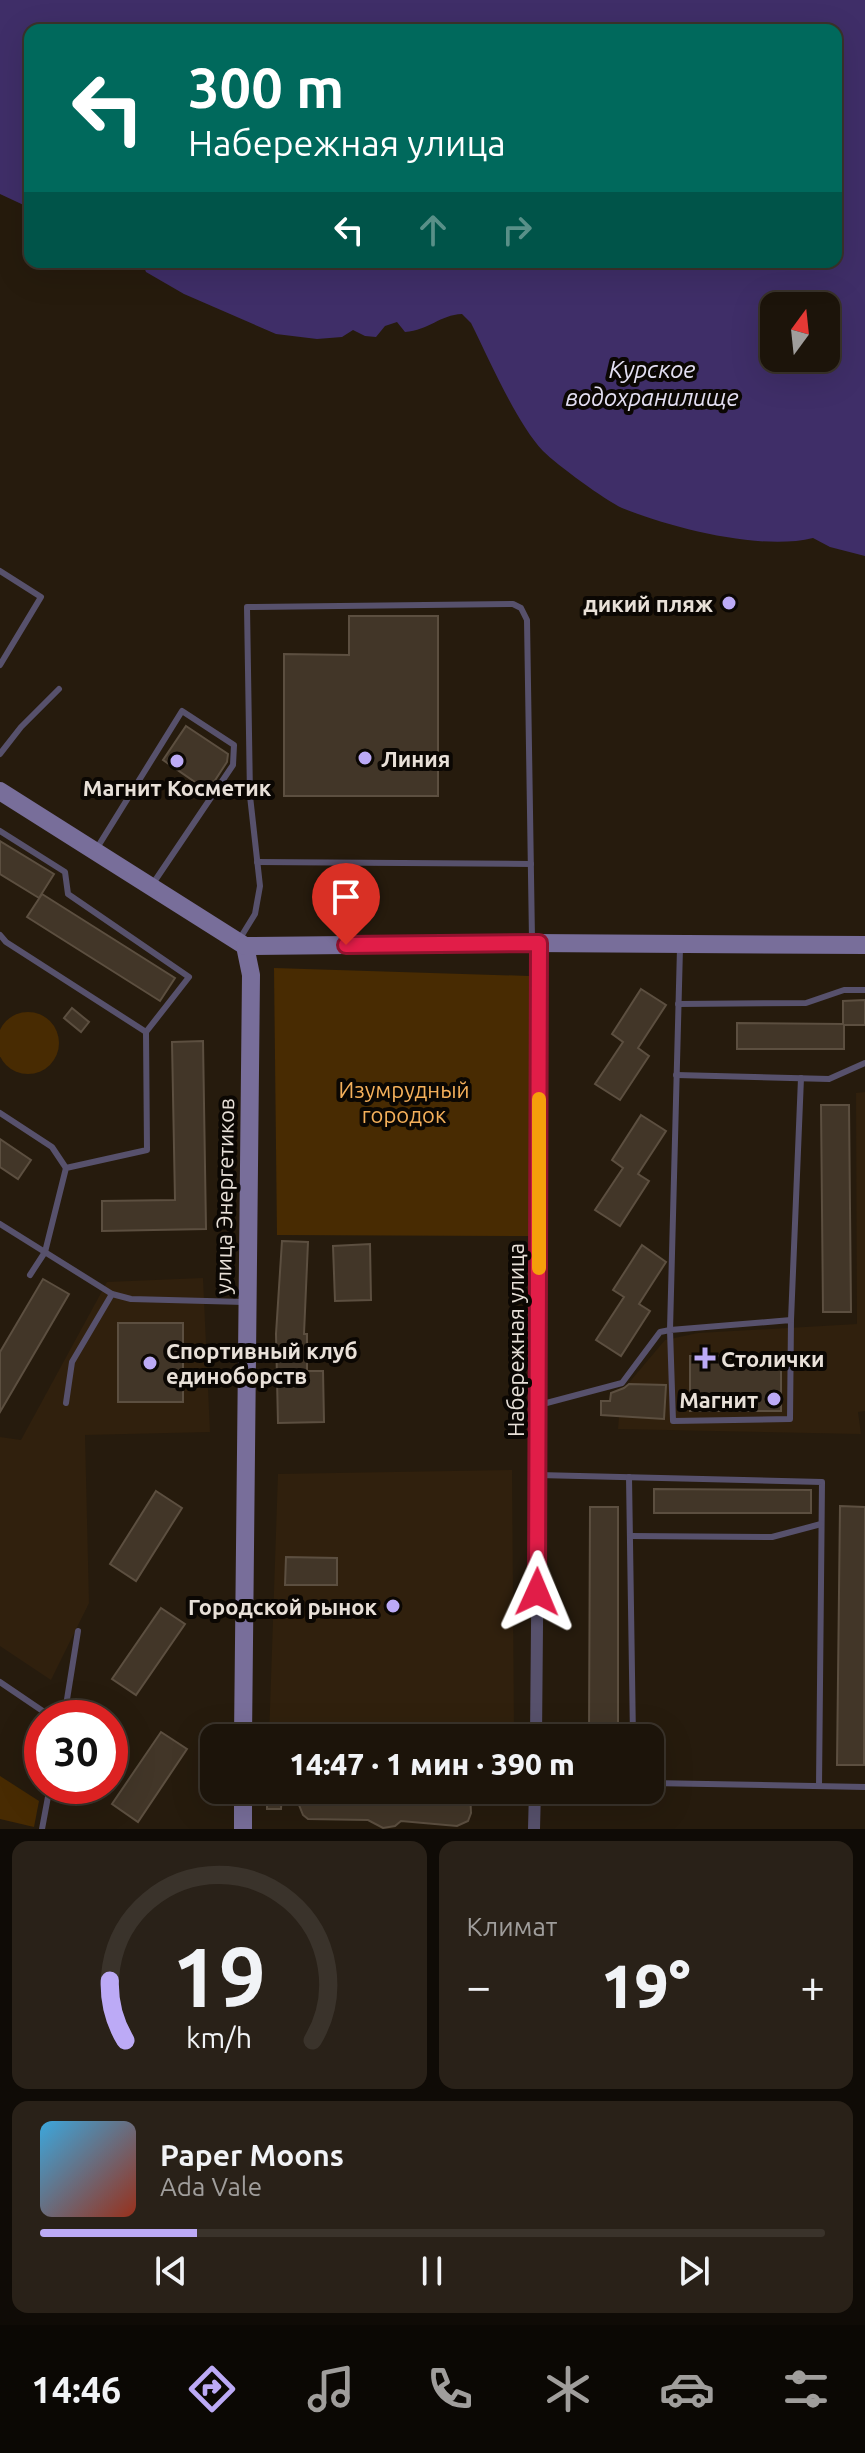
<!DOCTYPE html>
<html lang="ru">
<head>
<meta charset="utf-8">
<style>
	:root { --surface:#1c140a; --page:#292118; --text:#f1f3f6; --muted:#a09e9c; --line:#3a332b; --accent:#bcaaf6 }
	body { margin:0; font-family:Ubuntu,sans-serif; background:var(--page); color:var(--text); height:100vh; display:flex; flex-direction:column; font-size:30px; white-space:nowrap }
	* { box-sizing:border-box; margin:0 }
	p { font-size:26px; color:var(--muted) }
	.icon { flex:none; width:44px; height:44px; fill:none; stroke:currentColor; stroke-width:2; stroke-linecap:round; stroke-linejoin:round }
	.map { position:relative; height:1829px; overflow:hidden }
	.drawer { display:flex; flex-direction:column; gap:12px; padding:12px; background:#0f0b06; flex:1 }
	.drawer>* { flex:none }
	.hud { position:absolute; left:24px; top:24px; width:818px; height:244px; border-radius:16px; box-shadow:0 8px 32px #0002,0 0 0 2px var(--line); background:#00695c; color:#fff; overflow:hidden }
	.needle { width:52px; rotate:15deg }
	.controls { position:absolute; left:760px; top:292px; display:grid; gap:16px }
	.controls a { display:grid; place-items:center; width:80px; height:80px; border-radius:16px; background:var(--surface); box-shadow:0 8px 32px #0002,0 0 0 2px var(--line); font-size:40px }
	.speed { position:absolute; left:24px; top:1700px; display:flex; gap:16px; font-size:40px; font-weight:700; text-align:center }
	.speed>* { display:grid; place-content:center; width:104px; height:104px; border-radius:50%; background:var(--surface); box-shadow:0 8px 32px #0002,0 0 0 2px var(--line); line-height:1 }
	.speed .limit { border:12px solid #d22; background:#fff; color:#111 }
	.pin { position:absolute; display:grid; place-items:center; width:68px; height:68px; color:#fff; margin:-82px -34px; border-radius:50% 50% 50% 0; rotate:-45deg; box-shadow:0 0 8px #0007 }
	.pin .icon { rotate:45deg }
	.me { position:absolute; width:88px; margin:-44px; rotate:1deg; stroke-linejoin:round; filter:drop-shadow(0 0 6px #0008) }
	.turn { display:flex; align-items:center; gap:28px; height:168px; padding:0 32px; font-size:36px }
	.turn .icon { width:104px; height:104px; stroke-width:2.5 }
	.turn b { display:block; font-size:56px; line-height:68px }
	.lanes { display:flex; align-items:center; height:76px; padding:0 32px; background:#0003; justify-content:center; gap:40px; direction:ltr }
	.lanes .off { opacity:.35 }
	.big { font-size:60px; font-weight:800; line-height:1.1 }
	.drawer .widget { flex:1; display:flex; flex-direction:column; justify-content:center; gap:12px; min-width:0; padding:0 28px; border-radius:16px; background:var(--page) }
	.drawer .dial { align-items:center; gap:0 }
	.dial svg { height:208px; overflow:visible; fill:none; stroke:var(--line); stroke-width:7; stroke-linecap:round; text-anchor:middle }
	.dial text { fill:var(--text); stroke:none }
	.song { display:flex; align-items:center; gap:24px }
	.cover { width:96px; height:96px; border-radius:12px; background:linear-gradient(135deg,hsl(200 70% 55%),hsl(10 70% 35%)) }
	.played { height:8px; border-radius:4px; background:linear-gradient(90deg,var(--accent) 20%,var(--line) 20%) }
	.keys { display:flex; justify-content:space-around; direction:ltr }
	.heat { display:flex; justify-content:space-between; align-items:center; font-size:44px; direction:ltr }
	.drawer .tiles { flex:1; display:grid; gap:12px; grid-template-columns:1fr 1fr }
	.widget:last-child { grid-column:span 2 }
	.trip { position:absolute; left:200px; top:1724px; width:464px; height:80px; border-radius:16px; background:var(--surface); box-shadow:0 8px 32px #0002,0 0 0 2px var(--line); font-weight:800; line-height:80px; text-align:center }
	.tab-bar { display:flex; height:128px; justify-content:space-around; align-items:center; background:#0b0804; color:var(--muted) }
	.tab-bar .icon { width:56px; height:56px }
	.tab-bar .current { color:var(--accent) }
	.tab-bar b { font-size:36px; color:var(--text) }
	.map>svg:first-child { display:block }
	.built { fill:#30200d }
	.green { fill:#482b02 }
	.water { fill:#3f2e68; fill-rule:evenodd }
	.building { fill:#423628; stroke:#5c4f40; stroke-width:2 }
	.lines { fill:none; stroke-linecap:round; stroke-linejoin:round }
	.lane { stroke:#57516c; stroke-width:6 }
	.street { stroke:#57516c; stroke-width:12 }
	.secondary { stroke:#786e9a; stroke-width:18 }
	.route-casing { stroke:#92132f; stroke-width:20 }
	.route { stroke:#e11d48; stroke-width:14 }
	.slow { stroke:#f59e0b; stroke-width:14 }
	.poi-dot { fill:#bcaaf6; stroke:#0b0703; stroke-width:3 }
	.labels { text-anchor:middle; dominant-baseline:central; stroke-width:8; stroke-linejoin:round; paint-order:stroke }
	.poi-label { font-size:22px; font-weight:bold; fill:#e8e0d8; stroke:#0b0703; text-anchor:end }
	.park-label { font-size:22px; fill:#f5b05b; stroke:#0b0703 }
	.street-label { font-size:22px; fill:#e8e0d8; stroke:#0b0703 }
	.water-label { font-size:24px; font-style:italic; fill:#e3dff2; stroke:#0b0703 }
</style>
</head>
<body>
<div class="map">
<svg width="865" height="1829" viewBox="0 0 865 1829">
	<rect width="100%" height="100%" fill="#261b0d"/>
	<g class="built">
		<path d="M865 1092V1411L858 1412 861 1434 618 1429 621 1392 665 1340 698 1333 857 1324 856 1093Z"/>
		<path d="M203 1278 210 1432 85 1435 89 1603 51 1680 0 1646V1437L21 1440 107 1282Z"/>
		<path d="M512 1470 514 1738H269L278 1474Z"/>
	</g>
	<g class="green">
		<path d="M274 968 529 976 533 1236 277 1235Z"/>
		<circle cx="28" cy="1043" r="31"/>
		<path d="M0 1776 39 1801 34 1827 0 1819Z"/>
	</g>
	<path class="water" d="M0 0H865V556L830 547 813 538C761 551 672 528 622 508 605 500 557 465 543 451 516 422 489 359 471 323L462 314C440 315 429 330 405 332L397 322 385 326 376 337 365 336 353 330 342 337 317 339 276 334 184 294 146 272 142 262H836V30H30V208L0 194ZM774 306H826V358H774Z"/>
	<g class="building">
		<path d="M349 616H438V796H284V654L349 655Z"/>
		<path d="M186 726 228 754 227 762 208 791 163 760Z"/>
		<path d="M0 841 54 874 39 898 0 874Z"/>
		<path d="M42 894 175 978 160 1001 27 917Z"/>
		<path d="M641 989 666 1005 638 1048 649 1056 620 1100 595 1084 623 1042 612 1034Z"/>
		<path d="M865 1000V1025H844V1049H737V1023L843 1024V1001Z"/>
		<path d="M72 1008 89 1022 81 1032 64 1018Z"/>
		<path d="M203 1041 206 1229 102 1231V1201L175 1200 172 1042Z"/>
		<path d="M821 1105H849L851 1312H823Z"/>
		<path d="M641 1115 666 1131 638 1174 649 1181 620 1226 595 1210 623 1168 612 1160Z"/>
		<path d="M0 1139 31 1160 18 1179 0 1167Z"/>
		<path d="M282 1241 308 1242 304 1334H307V1371H323L324 1422 278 1423 276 1334Z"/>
		<path d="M370 1244 371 1300 335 1301 333 1246Z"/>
		<path d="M642 1245 666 1262 639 1304 650 1311 621 1356 596 1340 624 1297 613 1290Z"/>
		<path d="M43 1279 69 1294 0 1412V1352Z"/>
		<rect x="118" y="1323" width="65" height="79"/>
		<rect x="690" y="1356" width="91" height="55"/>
		<path d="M629 1384 666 1385 664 1419 601 1415V1401H610L611 1393 624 1388Z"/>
		<path d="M654 1489 811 1490V1513H654Z"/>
		<path d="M156 1491 182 1508 136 1581 110 1564Z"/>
		<path d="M840 1506 865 1507 864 1765H837Z"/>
		<path d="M590 1507H618V1738H589Z"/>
		<path d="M286 1557 337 1558V1585H285Z"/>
		<path d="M161 1608 185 1624 136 1695 112 1679Z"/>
		<path d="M161 1732 187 1749 138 1822 112 1804Z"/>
		<path d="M267 1790H282L281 1809H267Z"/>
		<path d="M293 1790H470L471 1813 468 1821 457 1826 401 1821 395 1826 383 1828 368 1820 308 1819 303 1815Z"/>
	</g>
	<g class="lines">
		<g class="lane">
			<path d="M0 571 41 597 0 665"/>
			<path d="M0 754 21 727 59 689"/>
			<path d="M0 831 65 872 68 894 189 977 146 1032"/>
			<path d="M97 848 182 711 234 745 233 765 152 885"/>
			<path d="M257 862 531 864"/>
			<path d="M0 935 6 942 146 1032 147 1150 66 1168 45 1252 30 1275"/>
			<path d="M239 940 255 914 260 886 250 796 247 607 513 604 521 608 527 620 532 939"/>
			<path d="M678 1004 806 1003 844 990H865"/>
			<path d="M676 1075 829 1079 865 1063"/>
			<path d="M0 1113 52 1147 66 1168"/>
			<path d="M0 1224 112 1294 131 1299 244 1302"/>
			<path d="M791 1320 790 1419 673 1421 670 1330Z"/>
			<path d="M791 1320 801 1078"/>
			<path d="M66 1403 72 1362 112 1294"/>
			<path d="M539 1405 622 1383 660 1332 670 1330 680 948"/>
			<path d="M538 1475 822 1482 819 1786"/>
			<path d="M629 1477 633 1738"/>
			<path d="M630 1536 772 1537 821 1524"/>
			<path d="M0 1682 53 1718"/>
			<path d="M64 1718 78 1631"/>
			<path d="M650 1783 865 1787"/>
			<path d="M42 1829 50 1786"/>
		</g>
		<g class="street">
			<path d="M536 1738 539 1405V943"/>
			<path d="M534 1829 535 1790"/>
		</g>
		<g class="secondary">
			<path d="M0 791 245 946 251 975 243 1738"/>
			<path d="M245 946 532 943 865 945"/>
			<path d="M243 1829V1790"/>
		</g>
	</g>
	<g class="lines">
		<g class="route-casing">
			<path id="route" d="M346 945 539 943 537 1592"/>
		</g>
		<use href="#route" class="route"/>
		<path class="slow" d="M539 1099V1268"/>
	</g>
	<g class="poi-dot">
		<circle cx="729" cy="603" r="8"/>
		<circle cx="365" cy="758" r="8"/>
		<circle cx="177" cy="761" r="8"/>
		<path d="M701 1346h8v8h8v8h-8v8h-8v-8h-8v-8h8z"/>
		<circle cx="150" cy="1363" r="8"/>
		<circle cx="774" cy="1399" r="8"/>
		<circle cx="393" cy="1606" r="8"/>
	</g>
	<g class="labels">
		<g class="poi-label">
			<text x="713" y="603">дикий пляж</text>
			<text x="381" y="758" text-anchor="start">Линия</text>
			<text x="177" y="787" text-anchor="middle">Магнит Косметик</text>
			<text x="166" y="1350" text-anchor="start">Спортивный клуб<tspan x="166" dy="25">единоборств</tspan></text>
			<text x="721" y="1358" text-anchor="start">Столички</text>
			<text x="758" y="1399">Магнит</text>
			<text x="377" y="1606">Городской рынок</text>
		</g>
		<g class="park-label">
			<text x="404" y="1089">Изумрудный<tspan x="404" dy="25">городок</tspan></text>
		</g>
		<g class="street-label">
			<text transform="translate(224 1196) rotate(-89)">улица Энергетиков</text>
			<text transform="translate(515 1340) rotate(-90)">Набережная улица</text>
		</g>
		<g class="water-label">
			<text x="652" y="369">Курское<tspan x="652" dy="28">водохранилище</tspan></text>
		</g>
	</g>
</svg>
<div class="controls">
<a><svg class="needle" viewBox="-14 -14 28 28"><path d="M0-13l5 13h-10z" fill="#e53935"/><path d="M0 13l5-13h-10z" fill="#a09e9c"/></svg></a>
</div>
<div class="speed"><div class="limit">30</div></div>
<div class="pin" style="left:346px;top:945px;background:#d93025"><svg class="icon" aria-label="arrive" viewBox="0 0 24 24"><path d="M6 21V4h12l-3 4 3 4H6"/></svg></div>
<svg class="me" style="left:537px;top:1592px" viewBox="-20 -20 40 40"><path d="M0-17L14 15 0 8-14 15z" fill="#e11d48" stroke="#fff" stroke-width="4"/></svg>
<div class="trip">14:47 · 1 мин · 390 m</div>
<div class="hud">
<div class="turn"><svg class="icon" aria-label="left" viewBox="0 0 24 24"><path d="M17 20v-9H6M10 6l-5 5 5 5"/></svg><div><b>300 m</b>Набережная улица</div></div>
<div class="lanes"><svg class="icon" aria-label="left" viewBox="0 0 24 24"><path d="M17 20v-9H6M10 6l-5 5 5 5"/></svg><svg class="icon off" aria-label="ahead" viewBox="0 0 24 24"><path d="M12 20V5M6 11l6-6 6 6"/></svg><svg class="icon off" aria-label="right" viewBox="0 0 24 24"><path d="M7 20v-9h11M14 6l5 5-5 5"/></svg></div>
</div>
</div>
<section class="drawer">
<div class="tiles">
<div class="widget dial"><svg viewBox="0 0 100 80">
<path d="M14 69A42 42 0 1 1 86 69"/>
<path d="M14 69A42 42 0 0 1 8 46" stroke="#bcaaf6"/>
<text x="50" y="56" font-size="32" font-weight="700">19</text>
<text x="50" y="72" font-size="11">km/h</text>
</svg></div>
<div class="widget"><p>Климат</p>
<div class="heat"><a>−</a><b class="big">19°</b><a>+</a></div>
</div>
<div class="widget">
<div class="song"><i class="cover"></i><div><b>Paper Moons</b><p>Ada Vale</p></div></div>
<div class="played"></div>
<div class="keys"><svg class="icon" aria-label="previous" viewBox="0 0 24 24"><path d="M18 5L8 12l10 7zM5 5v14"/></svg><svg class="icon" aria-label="pause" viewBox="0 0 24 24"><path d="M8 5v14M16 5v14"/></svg><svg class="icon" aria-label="next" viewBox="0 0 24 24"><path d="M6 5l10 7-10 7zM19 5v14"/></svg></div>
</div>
</div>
</section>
<nav class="tab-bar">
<b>14:46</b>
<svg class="icon current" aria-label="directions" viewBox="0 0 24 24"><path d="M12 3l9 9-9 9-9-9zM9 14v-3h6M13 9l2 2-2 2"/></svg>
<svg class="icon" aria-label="music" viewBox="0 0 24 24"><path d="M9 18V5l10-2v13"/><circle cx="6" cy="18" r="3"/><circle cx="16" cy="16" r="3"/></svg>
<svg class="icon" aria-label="phone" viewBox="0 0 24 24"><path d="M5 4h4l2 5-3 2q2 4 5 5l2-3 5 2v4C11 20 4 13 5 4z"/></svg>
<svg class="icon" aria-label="climate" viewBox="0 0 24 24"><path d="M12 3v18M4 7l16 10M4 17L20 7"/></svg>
<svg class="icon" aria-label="car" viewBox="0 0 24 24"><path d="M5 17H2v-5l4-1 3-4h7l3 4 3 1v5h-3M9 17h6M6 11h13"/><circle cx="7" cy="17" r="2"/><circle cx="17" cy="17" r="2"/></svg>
<svg class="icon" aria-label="filters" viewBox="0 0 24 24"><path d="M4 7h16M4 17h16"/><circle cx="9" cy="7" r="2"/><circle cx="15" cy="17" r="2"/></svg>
</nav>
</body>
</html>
